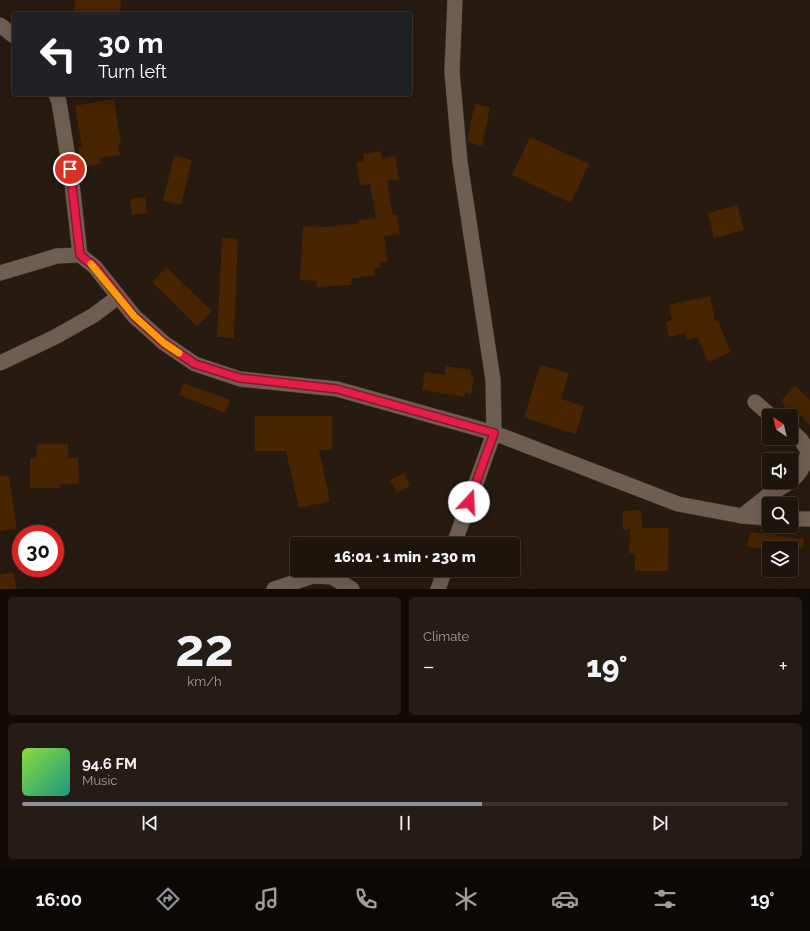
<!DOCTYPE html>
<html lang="en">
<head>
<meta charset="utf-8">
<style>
	:root { --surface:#1d140c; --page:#251d15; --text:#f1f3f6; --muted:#a09e9d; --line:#3b332d; --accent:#8c9099 }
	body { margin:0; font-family:Raleway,sans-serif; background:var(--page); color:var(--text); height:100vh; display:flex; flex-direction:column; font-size:15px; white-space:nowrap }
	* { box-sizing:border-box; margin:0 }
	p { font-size:13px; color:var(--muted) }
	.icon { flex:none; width:22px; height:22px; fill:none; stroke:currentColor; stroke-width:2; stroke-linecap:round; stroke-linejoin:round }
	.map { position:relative; height:589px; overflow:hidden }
	.details { display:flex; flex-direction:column; gap:8px; padding:8px; background:#100b07; flex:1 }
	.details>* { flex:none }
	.banner { position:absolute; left:12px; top:12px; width:400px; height:84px; border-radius:4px; box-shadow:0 4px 16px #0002,0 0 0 1px var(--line); background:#202124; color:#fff; overflow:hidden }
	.needle { width:26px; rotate:325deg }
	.fabs { position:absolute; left:762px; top:409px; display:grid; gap:8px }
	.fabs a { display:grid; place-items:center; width:36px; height:36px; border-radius:4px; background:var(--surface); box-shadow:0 4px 16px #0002,0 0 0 1px var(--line); font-size:20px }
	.speed { position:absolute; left:12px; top:525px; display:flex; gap:8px; font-size:20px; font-weight:700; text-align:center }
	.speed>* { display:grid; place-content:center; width:52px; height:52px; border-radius:50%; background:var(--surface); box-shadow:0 4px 16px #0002,0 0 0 1px var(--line); line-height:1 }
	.speed .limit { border:6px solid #d22; background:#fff; color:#111 }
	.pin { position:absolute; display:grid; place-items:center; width:34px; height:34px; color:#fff; margin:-17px; border:2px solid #fff; border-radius:50%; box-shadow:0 1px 4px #0007 }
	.me { position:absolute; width:44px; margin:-22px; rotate:20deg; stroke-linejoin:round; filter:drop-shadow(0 0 3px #0008) }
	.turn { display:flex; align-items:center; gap:14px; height:84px; padding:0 20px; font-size:18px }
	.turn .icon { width:52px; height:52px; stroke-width:2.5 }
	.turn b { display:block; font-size:28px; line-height:34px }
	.big { font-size:30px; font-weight:800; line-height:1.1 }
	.details .card { flex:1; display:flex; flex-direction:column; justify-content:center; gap:6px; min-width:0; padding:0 14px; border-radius:6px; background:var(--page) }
	.details .dial { align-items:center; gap:0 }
	.dial b { font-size:52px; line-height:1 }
	.song { display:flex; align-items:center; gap:12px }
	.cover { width:48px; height:48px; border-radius:6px; background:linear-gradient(135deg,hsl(90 70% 55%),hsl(170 70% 35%)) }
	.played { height:4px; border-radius:2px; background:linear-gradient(90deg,var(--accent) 60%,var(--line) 60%) }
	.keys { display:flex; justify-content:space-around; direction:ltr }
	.heat { display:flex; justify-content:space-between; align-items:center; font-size:22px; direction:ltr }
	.details .tiles { flex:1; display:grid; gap:8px; grid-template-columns:1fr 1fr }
	.card:last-child { grid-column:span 2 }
	.trip { position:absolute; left:290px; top:537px; width:230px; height:40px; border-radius:4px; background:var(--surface); box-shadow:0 4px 16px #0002,0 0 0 1px var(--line); font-weight:800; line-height:40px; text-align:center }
	.menu { display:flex; height:64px; justify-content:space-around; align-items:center; background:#0c0805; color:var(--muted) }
	.menu .icon { width:28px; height:28px }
	.menu .on { color:var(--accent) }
	.menu b { font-size:18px; color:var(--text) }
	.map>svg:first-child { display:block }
	.building { fill:#482400 }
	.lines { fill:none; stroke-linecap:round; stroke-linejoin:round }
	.street-casing { stroke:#3e3430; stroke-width:16 }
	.street { stroke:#6e5e52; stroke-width:15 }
	.route-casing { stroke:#92132f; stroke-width:10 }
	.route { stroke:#e11d48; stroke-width:7 }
	.slow { stroke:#f59e0b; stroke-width:7 }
</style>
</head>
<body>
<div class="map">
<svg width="810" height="589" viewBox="0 0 810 589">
	<rect width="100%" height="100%" fill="#271a10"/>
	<g class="building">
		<path d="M75 0H121L120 14H74Z"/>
		<path d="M114 99 121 144 118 145 120 155 100 158 101 164 81 168 78 147H82L75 106Z"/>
		<path d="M475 104 490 107 482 146 467 142Z"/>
		<path d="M530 137 589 164 571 203 512 175Z"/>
		<path d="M381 151 382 159 395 156 399 179 387 181 393 215H397L400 234 384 236 388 261 379 262 380 268 374 269 375 275 351 279 352 285 317 287V281L300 280 303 226 326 227 359 223 358 220 376 218 370 184 360 185 356 163 364 161 363 154Z"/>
		<path d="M174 156 192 160 181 205 163 201Z"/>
		<path d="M145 197 147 213 132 215 130 199Z"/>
		<path d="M737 205 744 230 714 238 708 213Z"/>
		<path d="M222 238 238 239 234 338 217 337Z"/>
		<path d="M166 267 212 311 197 326 152 282Z"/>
		<path d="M710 296 715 321H718L731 352 708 362 698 337 687 340 686 333 669 337 666 322 672 320 669 305Z"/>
		<path d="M540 365 569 373 561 399 584 406 576 434 524 418Z"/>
		<path d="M446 366 471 370 470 375 474 376 471 395 465 393 464 397 422 390 425 372 445 375Z"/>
		<path d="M184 383 230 400 225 413 179 395Z"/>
		<path d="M795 386 810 400V425L801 416 797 420 784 407 785 405 781 401Z"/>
		<path d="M255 416H332V450H319L330 501 299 508 286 451H255Z"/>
		<path d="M37 444H68V458H78L79 484H59L60 488H30V458H36Z"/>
		<path d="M404 473 410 486 397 493 390 480Z"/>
		<path d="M0 476H9L17 529 0 531Z"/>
		<path d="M641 510 642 528H669L668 571H635V553H629L630 529 623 530V511Z"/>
		<path d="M750 532 804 539 803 548H769V549L747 547Z"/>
		<path d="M13 572 17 589H0V575Z"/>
	</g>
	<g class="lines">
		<g class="street-casing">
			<g id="street">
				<path d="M0 25 14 36"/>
				<path d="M56 94 59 102 72 183 80 255"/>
				<path d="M0 273 57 256 80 255 95 267 134 316 164 343 195 364 240 379 337 389 494 433 678 504 742 516 769 518"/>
				<path d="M0 363 55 337 94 315 118 297"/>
				<path d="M755 402 771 416"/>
				<path d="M791 430 801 440 808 451C806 464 801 473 791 481"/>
				<path d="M742 516 767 496 790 482"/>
				<path d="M791 519H810"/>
				<path d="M454 544 494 433 493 380 460 162 452 72 455 0"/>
				<path d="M274 589 313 576 332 577 352 589"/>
				<path d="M438 589 445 570"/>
			</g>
		</g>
		<use href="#street" class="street"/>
	</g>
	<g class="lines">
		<g class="route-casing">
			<path id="route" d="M70 169 80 255 95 267 134 316 164 343 195 364 240 378 337 389 494 433 469 502"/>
		</g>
		<use href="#route" class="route"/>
		<path class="slow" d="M91 264 134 316 164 343 179 353"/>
	</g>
</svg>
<div class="fabs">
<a><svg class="needle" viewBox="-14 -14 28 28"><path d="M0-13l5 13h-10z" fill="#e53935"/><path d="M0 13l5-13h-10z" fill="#a09e9d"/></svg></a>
<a><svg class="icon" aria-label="sound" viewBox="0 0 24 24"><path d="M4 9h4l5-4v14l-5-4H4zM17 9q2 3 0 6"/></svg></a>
<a><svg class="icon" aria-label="search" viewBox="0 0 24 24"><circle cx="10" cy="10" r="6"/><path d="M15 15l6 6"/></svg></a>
<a><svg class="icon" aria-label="layers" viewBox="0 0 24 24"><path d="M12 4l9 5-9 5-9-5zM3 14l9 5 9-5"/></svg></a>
</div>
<div class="speed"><div class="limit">30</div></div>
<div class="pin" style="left:70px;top:169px;background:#d93025"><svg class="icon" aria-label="arrive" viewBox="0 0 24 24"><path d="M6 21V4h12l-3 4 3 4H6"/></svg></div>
<svg class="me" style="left:469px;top:502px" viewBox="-20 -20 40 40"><circle r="19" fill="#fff"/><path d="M0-13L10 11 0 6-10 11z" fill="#e11d48"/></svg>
<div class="trip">16:01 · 1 min · 230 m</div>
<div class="banner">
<div class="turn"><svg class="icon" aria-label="left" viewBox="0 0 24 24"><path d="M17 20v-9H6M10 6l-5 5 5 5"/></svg><div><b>30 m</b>Turn left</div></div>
</div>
</div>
<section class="details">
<div class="tiles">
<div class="card dial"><b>22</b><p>km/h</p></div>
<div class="card"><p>Climate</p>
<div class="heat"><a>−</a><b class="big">19°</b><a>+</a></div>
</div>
<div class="card">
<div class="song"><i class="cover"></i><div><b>94.6 FM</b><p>Music</p></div></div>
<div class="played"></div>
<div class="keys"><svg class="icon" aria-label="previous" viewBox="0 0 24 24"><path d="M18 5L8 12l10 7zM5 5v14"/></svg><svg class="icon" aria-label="pause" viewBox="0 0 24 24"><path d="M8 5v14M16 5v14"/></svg><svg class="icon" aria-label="next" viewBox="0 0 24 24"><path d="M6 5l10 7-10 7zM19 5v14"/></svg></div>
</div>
</div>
</section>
<nav class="menu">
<b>16:00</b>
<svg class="icon on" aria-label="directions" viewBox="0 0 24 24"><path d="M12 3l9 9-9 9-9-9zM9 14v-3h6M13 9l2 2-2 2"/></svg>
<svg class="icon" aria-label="music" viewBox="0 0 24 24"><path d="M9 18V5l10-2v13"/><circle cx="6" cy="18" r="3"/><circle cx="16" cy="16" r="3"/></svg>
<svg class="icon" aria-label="phone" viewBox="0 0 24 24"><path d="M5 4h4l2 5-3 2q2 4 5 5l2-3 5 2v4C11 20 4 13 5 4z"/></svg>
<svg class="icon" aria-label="climate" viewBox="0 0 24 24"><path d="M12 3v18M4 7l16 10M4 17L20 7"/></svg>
<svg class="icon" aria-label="car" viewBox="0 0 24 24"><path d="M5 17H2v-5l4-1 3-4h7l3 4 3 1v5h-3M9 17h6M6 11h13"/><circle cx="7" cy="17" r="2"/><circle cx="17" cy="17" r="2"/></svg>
<svg class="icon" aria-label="filters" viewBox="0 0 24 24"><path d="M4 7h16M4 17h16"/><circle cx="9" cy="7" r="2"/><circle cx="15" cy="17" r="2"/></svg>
<b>19°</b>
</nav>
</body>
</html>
